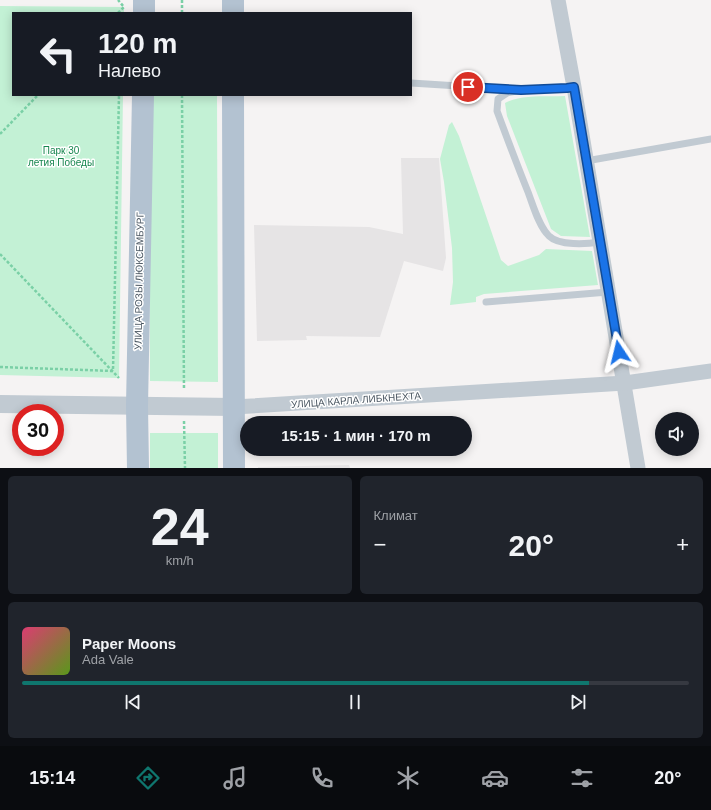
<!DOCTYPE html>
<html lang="ru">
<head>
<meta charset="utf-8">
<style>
	:root { --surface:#171b24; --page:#20242c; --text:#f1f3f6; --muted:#9ea1a6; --line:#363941; --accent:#0f766e }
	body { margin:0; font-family:Helvetica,sans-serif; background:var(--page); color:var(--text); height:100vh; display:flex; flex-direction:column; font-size:15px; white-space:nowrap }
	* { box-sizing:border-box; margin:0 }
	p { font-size:13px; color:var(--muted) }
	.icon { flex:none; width:22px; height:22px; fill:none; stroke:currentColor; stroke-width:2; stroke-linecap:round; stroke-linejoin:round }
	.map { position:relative; height:468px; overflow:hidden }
	.drawer { display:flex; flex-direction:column; gap:8px; padding:8px; background:#0d0f14; flex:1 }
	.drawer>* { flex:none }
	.guide { position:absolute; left:12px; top:12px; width:400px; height:84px; border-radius:0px; box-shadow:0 2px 10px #0003; background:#171b24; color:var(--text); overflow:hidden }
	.controls { position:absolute; left:655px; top:412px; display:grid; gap:8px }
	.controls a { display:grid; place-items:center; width:44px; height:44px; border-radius:50%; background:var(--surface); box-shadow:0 2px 10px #0003; font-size:20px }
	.speed { position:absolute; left:12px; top:404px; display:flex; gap:8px; font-size:20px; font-weight:700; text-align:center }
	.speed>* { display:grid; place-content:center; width:52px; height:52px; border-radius:50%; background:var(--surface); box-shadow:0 2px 10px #0003; line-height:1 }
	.speed .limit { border:6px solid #d22; background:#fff; color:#111 }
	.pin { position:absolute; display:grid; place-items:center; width:34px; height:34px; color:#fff; margin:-17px; border:2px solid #fff; border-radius:50%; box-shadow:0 1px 4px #0007 }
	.me { position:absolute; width:44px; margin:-22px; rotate:350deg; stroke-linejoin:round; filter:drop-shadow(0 0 3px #0008) }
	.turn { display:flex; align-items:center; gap:14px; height:84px; padding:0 20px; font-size:18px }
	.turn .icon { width:52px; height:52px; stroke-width:2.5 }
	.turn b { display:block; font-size:28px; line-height:34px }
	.big { font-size:30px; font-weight:600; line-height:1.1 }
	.drawer .card { flex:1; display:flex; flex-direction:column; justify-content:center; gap:6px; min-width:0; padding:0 14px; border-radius:6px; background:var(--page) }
	.drawer .dial { align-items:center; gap:0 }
	.dial b { font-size:52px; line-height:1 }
	.song { display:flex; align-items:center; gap:12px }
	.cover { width:48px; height:48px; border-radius:6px; background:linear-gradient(135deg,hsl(340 70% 55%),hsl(90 70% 35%)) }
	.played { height:4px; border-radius:2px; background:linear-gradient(90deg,var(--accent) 85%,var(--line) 85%) }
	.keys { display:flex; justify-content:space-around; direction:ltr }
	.heat { display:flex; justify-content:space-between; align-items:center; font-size:22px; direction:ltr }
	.drawer .tiles { flex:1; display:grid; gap:8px; grid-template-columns:1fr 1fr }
	.card:last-child { grid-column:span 2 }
	.trip { position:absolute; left:240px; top:416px; width:232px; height:40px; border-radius:20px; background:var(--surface); box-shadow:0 2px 10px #0003; font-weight:600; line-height:40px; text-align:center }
	.menu { display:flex; height:64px; justify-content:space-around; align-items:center; background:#090b0e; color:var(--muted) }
	.menu .icon { width:28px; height:28px }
	.menu .active { color:var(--accent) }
	.menu b { font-size:18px; color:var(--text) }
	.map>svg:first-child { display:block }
	.education { fill:#e6e4e5 }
	.green { fill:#c3f1d5 }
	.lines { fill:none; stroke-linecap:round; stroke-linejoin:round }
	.path { stroke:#7ad0a6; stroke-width:2.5; stroke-dasharray:3 2; stroke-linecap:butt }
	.service { stroke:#c1cad2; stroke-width:7 }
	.minor { stroke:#c1cad2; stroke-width:15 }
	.tertiary { stroke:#c1cad2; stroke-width:18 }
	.primary { stroke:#b3c2d1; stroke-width:22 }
	.route-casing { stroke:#114b97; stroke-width:10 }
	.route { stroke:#1a73e8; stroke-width:7 }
	.labels { text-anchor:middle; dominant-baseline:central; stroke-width:3; stroke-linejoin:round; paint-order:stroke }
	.park-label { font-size:10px; fill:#17864f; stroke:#fff }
	.street-label { font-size:10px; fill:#4a5661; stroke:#fff }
</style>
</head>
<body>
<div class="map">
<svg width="711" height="468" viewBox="0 0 711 468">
	<rect width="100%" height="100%" fill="#f5f3f3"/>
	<g class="education">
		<path d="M401 158H439L446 258 443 271 404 261 380 337 306 336 307 340 257 341 254 225 369 227 403 234Z"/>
		<path d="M349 465 350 468H258V467Z"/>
	</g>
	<g class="green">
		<path d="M0 6 124 7V13H13V95H123L119 378 0 375Z"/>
		<path d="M149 95H217L218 382 150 381Z"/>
		<path d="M565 96 590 237 561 236 551 229 507 116 505 103C523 94 545 97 565 96Z"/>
		<path d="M452 122 459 136 501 260 508 266 539 255 546 249 592 251 598 285 484 294 476 297V302L450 305 453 282 452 248 444 182 440 159 449 125Z"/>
		<rect x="150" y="433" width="68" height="35"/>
	</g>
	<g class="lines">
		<g class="path">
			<path d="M118 13 124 7 118 0"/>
			<path d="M182 13V0"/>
			<path d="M182 95 184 390"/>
			<path d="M0 134 38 95"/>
			<path d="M0 254 119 378"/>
			<path d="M0 367 113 371 119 95"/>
			<path d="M184 421 185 468"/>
		</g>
		<g class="service">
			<path d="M411 83 521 90 567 88 574 87"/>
			<path d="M521 90 507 93 498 99 497 111C507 138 517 165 528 192 533 205 539 227 549 236 559 246 587 244 600 242"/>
			<path d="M586 161 711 139"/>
			<path d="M486 302 608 292"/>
		</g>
		<g class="minor">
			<path d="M558 0 574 87 638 468"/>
			<path d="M234 407 625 383 711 371"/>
		</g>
		<path class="tertiary" d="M0 404 234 407"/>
		<g class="primary">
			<path d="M233 0V13"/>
			<path d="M144 13V0"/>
			<path d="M233 95 234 468"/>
			<path d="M138 468 137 406 143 95"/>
		</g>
	</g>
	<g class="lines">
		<g class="route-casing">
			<path id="route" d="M468 87 521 90 567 88 574 87 619 352"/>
		</g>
		<use href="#route" class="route"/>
	</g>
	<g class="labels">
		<g class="park-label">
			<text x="61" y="150">Парк 30<tspan x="61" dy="12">летия Победы</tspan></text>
		</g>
		<g class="street-label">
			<text transform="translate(139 281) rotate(-89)">УЛИЦА РОЗЫ ЛЮКСЕМБУРГ</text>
			<text transform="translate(356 400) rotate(-4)">УЛИЦА КАРЛА ЛИБКНЕХТА</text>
		</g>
	</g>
</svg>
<div class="controls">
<a><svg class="icon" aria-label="sound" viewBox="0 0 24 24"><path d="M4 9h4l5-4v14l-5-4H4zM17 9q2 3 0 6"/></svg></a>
</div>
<div class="speed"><div class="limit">30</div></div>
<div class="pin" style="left:468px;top:87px;background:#d93025"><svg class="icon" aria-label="arrive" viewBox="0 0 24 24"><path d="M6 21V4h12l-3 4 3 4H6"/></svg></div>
<svg class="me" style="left:619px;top:352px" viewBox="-20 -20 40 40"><path d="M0-17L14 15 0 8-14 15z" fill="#1a73e8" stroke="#fff" stroke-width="4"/></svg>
<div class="trip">15:15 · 1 мин · 170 m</div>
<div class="guide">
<div class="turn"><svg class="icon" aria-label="left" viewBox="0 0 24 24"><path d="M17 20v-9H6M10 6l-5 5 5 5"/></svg><div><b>120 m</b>Налево</div></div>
</div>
</div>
<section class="drawer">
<div class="tiles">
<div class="card dial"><b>24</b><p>km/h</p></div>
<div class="card"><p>Климат</p>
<div class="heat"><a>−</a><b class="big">20°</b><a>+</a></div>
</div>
<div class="card">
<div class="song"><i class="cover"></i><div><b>Paper Moons</b><p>Ada Vale</p></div></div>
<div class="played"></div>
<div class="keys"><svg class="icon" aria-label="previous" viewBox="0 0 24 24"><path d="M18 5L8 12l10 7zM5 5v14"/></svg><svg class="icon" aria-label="pause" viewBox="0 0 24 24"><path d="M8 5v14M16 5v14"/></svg><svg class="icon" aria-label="next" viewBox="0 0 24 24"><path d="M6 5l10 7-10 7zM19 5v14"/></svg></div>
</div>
</div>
</section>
<nav class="menu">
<b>15:14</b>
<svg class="icon active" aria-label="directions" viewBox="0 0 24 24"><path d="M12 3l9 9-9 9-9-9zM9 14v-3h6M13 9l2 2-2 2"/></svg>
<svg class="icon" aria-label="music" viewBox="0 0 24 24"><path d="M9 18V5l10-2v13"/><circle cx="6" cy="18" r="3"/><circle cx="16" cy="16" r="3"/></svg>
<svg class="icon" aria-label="phone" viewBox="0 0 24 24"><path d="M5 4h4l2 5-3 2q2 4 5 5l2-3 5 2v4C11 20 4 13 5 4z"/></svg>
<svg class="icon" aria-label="climate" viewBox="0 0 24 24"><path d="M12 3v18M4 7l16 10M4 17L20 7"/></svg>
<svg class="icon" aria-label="car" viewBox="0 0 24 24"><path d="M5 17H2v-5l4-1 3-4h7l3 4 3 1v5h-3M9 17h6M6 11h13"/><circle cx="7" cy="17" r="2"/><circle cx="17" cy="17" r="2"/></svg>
<svg class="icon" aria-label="filters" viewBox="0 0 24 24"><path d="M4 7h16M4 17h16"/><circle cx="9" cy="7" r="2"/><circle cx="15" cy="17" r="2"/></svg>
<b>20°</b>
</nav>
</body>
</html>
